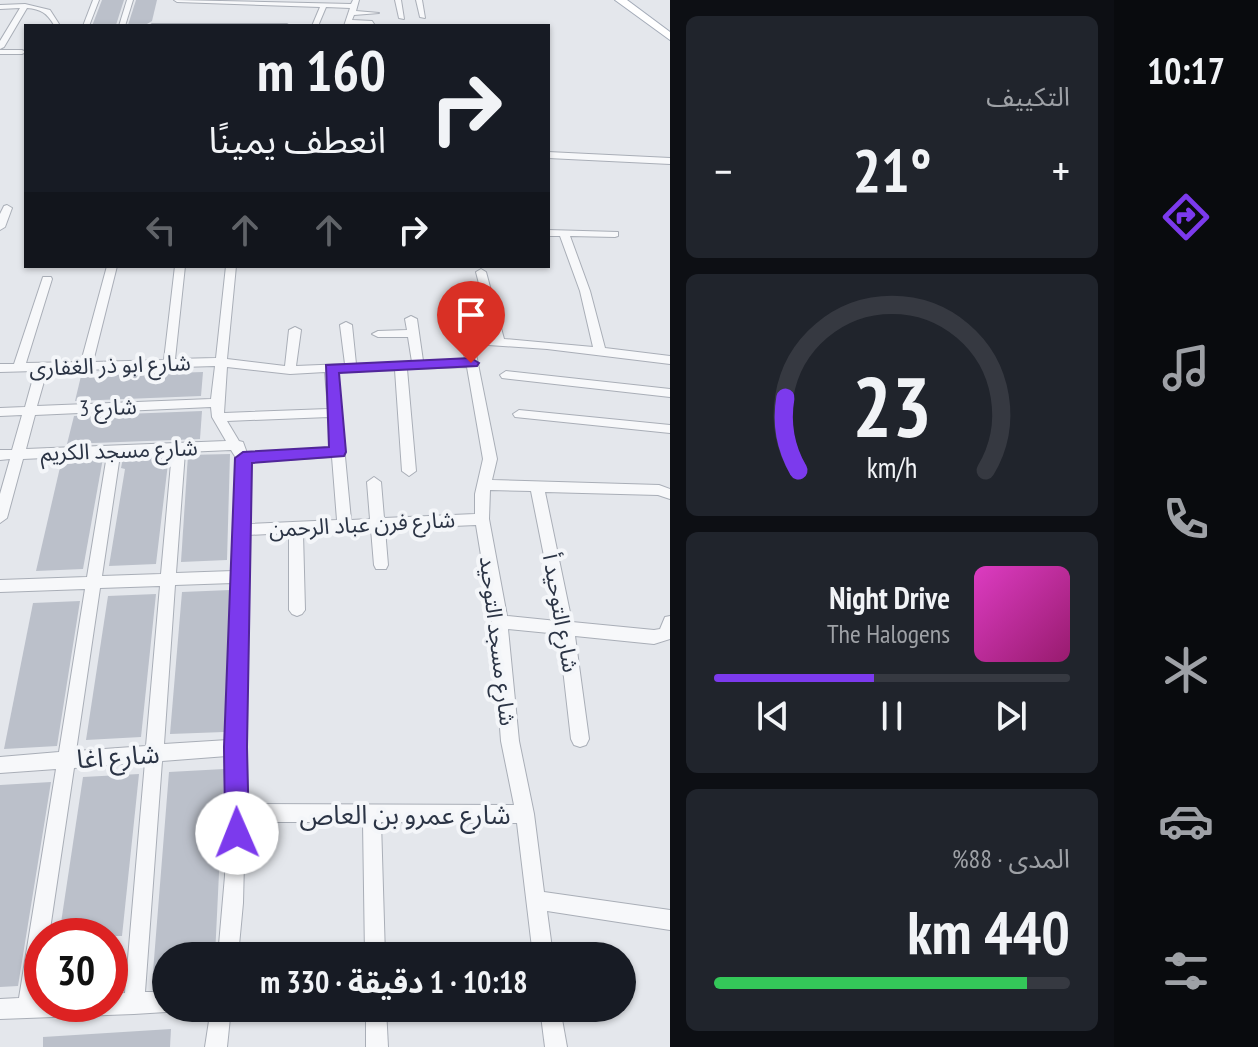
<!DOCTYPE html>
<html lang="ar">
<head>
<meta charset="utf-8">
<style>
	:root { --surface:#171b24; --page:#20242c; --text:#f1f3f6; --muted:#9ea1a6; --line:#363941; --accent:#7c3aed }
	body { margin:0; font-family:"PT Sans Narrow","Noto Sans Arabic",sans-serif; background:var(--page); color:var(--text); direction:rtl; height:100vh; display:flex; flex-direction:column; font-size:30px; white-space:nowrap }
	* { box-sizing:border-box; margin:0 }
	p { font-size:26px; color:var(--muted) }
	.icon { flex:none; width:44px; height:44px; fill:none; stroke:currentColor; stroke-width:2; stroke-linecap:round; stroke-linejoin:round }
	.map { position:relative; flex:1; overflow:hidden; direction:ltr }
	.sheet { display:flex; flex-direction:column; gap:16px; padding:16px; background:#0d0f14; width:444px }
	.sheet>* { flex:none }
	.top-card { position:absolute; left:24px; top:24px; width:526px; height:244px; border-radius:0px; box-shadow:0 2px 6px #0004; direction:rtl; background:#171b24; color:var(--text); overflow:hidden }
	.speed { position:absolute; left:24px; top:918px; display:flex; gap:16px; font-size:40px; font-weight:700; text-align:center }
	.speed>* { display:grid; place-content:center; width:104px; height:104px; border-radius:50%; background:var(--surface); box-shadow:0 2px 6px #0004; line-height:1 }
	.speed .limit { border:12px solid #d22; background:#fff; color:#111 }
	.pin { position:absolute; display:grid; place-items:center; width:68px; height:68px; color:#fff; margin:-82px -34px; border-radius:50% 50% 50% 0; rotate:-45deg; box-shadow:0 0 8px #0007 }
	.pin .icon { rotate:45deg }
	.me { position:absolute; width:88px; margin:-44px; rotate:359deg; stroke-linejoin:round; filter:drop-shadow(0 0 6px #0008) }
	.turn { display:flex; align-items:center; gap:28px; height:168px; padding:0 32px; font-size:36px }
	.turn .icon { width:104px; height:104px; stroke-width:2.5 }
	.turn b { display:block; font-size:56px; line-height:68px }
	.lanes { display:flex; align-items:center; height:76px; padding:0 32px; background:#0003; justify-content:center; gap:40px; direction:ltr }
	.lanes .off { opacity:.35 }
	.big { font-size:60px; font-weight:700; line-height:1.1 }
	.sheet .card { flex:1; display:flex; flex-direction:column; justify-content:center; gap:12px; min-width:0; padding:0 28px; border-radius:12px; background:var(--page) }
	.sheet .dial { align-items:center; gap:0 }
	.dial svg { height:208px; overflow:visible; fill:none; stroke:var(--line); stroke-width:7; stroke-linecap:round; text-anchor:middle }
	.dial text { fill:var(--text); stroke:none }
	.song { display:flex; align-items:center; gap:24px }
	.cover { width:96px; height:96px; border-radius:12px; background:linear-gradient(135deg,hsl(310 70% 55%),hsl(320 70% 35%)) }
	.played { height:8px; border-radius:4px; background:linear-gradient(90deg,var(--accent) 45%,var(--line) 45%) }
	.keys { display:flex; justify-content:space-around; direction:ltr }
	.heat { display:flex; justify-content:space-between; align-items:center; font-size:44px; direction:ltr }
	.charge { height:12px; border-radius:6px; background:linear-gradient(90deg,#34c759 88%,var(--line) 0) }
	.trip { position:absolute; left:152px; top:942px; width:484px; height:80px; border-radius:40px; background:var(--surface); box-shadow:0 2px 6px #0004; font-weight:700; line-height:80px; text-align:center; direction:rtl }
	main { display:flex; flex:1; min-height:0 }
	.tab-bar { display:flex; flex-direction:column; width:144px; justify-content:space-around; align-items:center; background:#090b0e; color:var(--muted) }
	.tab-bar .icon { width:56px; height:56px }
	.tab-bar .active { color:var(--accent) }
	.tab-bar b { font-size:36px; color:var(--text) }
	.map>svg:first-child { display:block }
	.building { fill:#bbc0ca }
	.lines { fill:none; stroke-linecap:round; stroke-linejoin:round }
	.minor-casing { stroke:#a9aeb7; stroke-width:2 }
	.primary-casing { stroke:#a3abb8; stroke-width:2 }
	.minor { fill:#f7f8fa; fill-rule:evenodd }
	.primary { fill:#fff; fill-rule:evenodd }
	.route { fill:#7c3aed; stroke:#51269a; stroke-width:2 }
	.labels { text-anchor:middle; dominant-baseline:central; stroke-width:8; stroke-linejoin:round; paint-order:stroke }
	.street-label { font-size:22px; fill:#2b3445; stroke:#f4f6f9 }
	.near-street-label { font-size:26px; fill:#2b3445; stroke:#f4f6f9 }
</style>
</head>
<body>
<main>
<nav class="tab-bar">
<b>10:17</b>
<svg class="icon active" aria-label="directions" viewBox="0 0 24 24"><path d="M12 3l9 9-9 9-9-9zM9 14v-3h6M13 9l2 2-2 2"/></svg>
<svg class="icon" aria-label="music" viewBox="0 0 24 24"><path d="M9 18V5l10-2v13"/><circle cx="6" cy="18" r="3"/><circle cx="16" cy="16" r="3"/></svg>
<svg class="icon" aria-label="phone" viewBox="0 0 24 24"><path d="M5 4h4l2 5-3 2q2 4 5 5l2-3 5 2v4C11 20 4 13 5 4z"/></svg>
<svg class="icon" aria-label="climate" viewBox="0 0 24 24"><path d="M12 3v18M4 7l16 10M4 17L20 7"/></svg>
<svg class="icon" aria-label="car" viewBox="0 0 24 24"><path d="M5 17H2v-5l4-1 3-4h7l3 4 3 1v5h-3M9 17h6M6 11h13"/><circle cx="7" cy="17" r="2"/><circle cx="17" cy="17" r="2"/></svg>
<svg class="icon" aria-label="filters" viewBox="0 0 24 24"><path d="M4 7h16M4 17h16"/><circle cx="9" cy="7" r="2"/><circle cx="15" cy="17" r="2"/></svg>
</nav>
<section class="sheet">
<div class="card"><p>التكييف</p>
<div class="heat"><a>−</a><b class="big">21°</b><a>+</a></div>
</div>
<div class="card dial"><svg viewBox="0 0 100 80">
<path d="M14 69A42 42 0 1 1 86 69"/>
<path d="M14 69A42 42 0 0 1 9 41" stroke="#7c3aed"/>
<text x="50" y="56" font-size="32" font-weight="700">23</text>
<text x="50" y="72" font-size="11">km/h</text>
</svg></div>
<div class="card">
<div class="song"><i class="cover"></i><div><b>Night Drive</b><p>The Halogens</p></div></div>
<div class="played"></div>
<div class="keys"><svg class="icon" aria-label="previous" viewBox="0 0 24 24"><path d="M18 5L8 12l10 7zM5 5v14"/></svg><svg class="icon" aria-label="pause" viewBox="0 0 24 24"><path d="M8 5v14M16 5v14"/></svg><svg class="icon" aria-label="next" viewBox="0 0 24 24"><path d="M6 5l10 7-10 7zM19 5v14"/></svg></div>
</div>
<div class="card"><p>المدى · 88%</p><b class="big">440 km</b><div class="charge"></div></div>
</section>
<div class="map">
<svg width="670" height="1047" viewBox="0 0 670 1047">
	<rect width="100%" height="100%" fill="#e4e7ec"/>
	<g class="building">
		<path d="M102 0H124L116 25 92 26Z"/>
		<path d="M136 0H157L152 21 147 24 128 25Z"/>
		<path d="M203 372 201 396 75 401 81 376Z"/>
		<path d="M202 411 200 439 67 444 74 416Z"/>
		<path d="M230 454 227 560 181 562 188 455Z"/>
		<path d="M169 455 156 564 109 566 125 469 121 468 123 458Z"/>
		<path d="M103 458 83 569 36 571 61 463 64 460Z"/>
		<path d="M230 590 224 732 170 734 182 592Z"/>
		<path d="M156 594 141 737 86 740 108 596Z"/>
		<path d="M80 601 57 746 4 749 33 603Z"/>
		<path d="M224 769 215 956H166V971L153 972 169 772Z"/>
		<path d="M139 774 122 936H59L83 777Z"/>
		<path d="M51 782 18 986 0 987V785Z"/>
		<path d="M171 1029 170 1047H43V1037Z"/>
	</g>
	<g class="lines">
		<g class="minor-casing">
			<g id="minor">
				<path d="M93 0H99L89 26H83Z"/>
				<path d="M127 0H133L125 26H119Z"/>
				<path d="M174 0 351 4 353 0H359L356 11 379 13 354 15 352 20 372 21 374 24 344 26 350 8 326 7 318 26H312L320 7 177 2Z"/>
				<path d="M395 0H401L404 19 399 18Z"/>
				<path d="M416 0H422L425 18 420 17Z"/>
				<path d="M25 4 50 10 59 24 54 25C47 13 41 9 27 8L4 47 0 49V41L20 8 0 9V5Z"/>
				<path d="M152 24H287L290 26H149Z"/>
				<path d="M0 50H22L26 52 22 54H0Z"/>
				<path d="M548 152 670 158V164L548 158Z"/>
				<path d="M7 205 12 208 5 227 0 230V214L4 206Z"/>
				<path d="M548 230 618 232V236L615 237 570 236 590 291 605 348 670 356V364L547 349 474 344 497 459 492 480 659 485 670 489V499L658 495 545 492 572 622 654 630 660 629 665 617 670 616V639L654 644 575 636 589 739 586 745 580 747 574 745 571 739 559 634 508 629 519 741 534 814 544 892 670 910V930L547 911 553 956H533L517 823 381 822 385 956H365L363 822H245L243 903 238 956H218L225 876 227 756 162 761 145 992H166V1008L173 1009 166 1012 134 1014 0 1019V999L19 998 56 769 0 773V757L59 752 85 589 0 592V580L87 577 107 455 23 459 7 518 0 523V494L10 459 0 460V450H12L22 415 0 416V408L25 407 35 371 0 372V364H14L43 277H51L52 279 26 363 81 362 107 266H117L93 362 164 360 175 266H185L175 359 216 358 226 266H236L227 359 285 366 289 330 295 327 301 330 296 366 345 364 340 325 346 322 352 325 356 364 412 362 408 337H378L372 334 378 331 407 330 405 319 411 316 417 319 423 361 465 359 459 328 461 326H469L472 337 493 338 476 272 481 269 486 272 504 339 593 347 580 291 560 236H548ZM215 366 211 399 37 406 47 371ZM227 367 290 374 325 372 328 409 224 413ZM467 367 483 459 475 494V514L384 518 381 482 374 477 367 482 370 519 351 520 337 372 395 370 402 471 409 476 416 471 407 369ZM211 407 212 417 226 441 26 449 35 415ZM329 417 331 448 247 453 243 442 239 441 227 421ZM231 450 236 458 233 571 176 573 185 452ZM172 452 161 574 102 576 120 455ZM332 457 337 520 248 524 249 462ZM490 490 531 491 557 621 507 616 489 519ZM476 525 492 622 501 741 514 805 245 804 248 535 289 533V610L292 614 297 616 302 614 305 610 303 533 371 529 374 565 376 569H386L388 565 385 529ZM233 583 228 740 164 744 175 585ZM160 586 146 746 76 751 100 588ZM145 762 125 993 110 994V1004H42V997H40L42 936H49L74 768Z"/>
				<path d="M506 371 670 389V397L502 378 500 375Z"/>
				<path d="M519 410 670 425V433L515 417 513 414Z"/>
				<path d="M211 1008H231L227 1047H205Z"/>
				<path d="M366 1008H386L388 1047H366Z"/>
				<path d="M540 1008H560L567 1047H545Z"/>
			</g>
		</g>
		<g class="primary-casing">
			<path id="primary" d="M615 0H627L670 32V40Z"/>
		</g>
		<use href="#minor" class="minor"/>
		<use href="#primary" class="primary"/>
	</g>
	<path class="route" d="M471 358 479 363 477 366 339 373 346 452 344 456 252 463 247 747 249 833 245 841 237 845 228 841 225 833 224 747 235 458 243 452 329 447 326 365Z"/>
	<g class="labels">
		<g class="street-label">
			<text transform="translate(110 365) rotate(-2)">شارع ابو ذر الغفارى</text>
			<text transform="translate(108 407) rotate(-2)">شارع 3</text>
			<text transform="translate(119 450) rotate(-2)">شارع مسجد الكريم</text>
			<text transform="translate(362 524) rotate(-3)">شارع فرن عباد الرحمن</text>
			<text transform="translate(561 613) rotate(80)">شارع التوحيد أ</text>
			<text transform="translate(498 641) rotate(83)">شارع مسجد التوحيد</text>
		</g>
		<g class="near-street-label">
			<text transform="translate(118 756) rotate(-4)">شارع اغا</text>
			<text x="405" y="814">شارع عمرو بن العاص</text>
		</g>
	</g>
</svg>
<div class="speed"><div class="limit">30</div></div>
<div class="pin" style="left:471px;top:363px;background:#d93025"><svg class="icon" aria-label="arrive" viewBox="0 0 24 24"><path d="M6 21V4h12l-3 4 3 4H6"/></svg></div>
<svg class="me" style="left:237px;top:833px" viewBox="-20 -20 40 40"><circle r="19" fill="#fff"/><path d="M0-13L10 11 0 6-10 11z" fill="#7c3aed"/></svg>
<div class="trip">10:18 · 1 دقيقة · 330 m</div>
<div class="top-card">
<div class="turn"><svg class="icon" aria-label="right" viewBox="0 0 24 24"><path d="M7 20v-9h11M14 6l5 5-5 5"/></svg><div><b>160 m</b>انعطف يمينًا</div></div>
<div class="lanes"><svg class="icon off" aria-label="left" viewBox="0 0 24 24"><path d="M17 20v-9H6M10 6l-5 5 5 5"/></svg><svg class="icon off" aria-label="ahead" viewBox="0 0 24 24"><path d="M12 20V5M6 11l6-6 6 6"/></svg><svg class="icon off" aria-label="ahead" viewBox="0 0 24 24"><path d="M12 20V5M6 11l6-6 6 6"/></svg><svg class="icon" aria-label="right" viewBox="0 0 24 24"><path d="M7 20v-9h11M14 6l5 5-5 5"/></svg></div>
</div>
</div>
</main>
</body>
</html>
